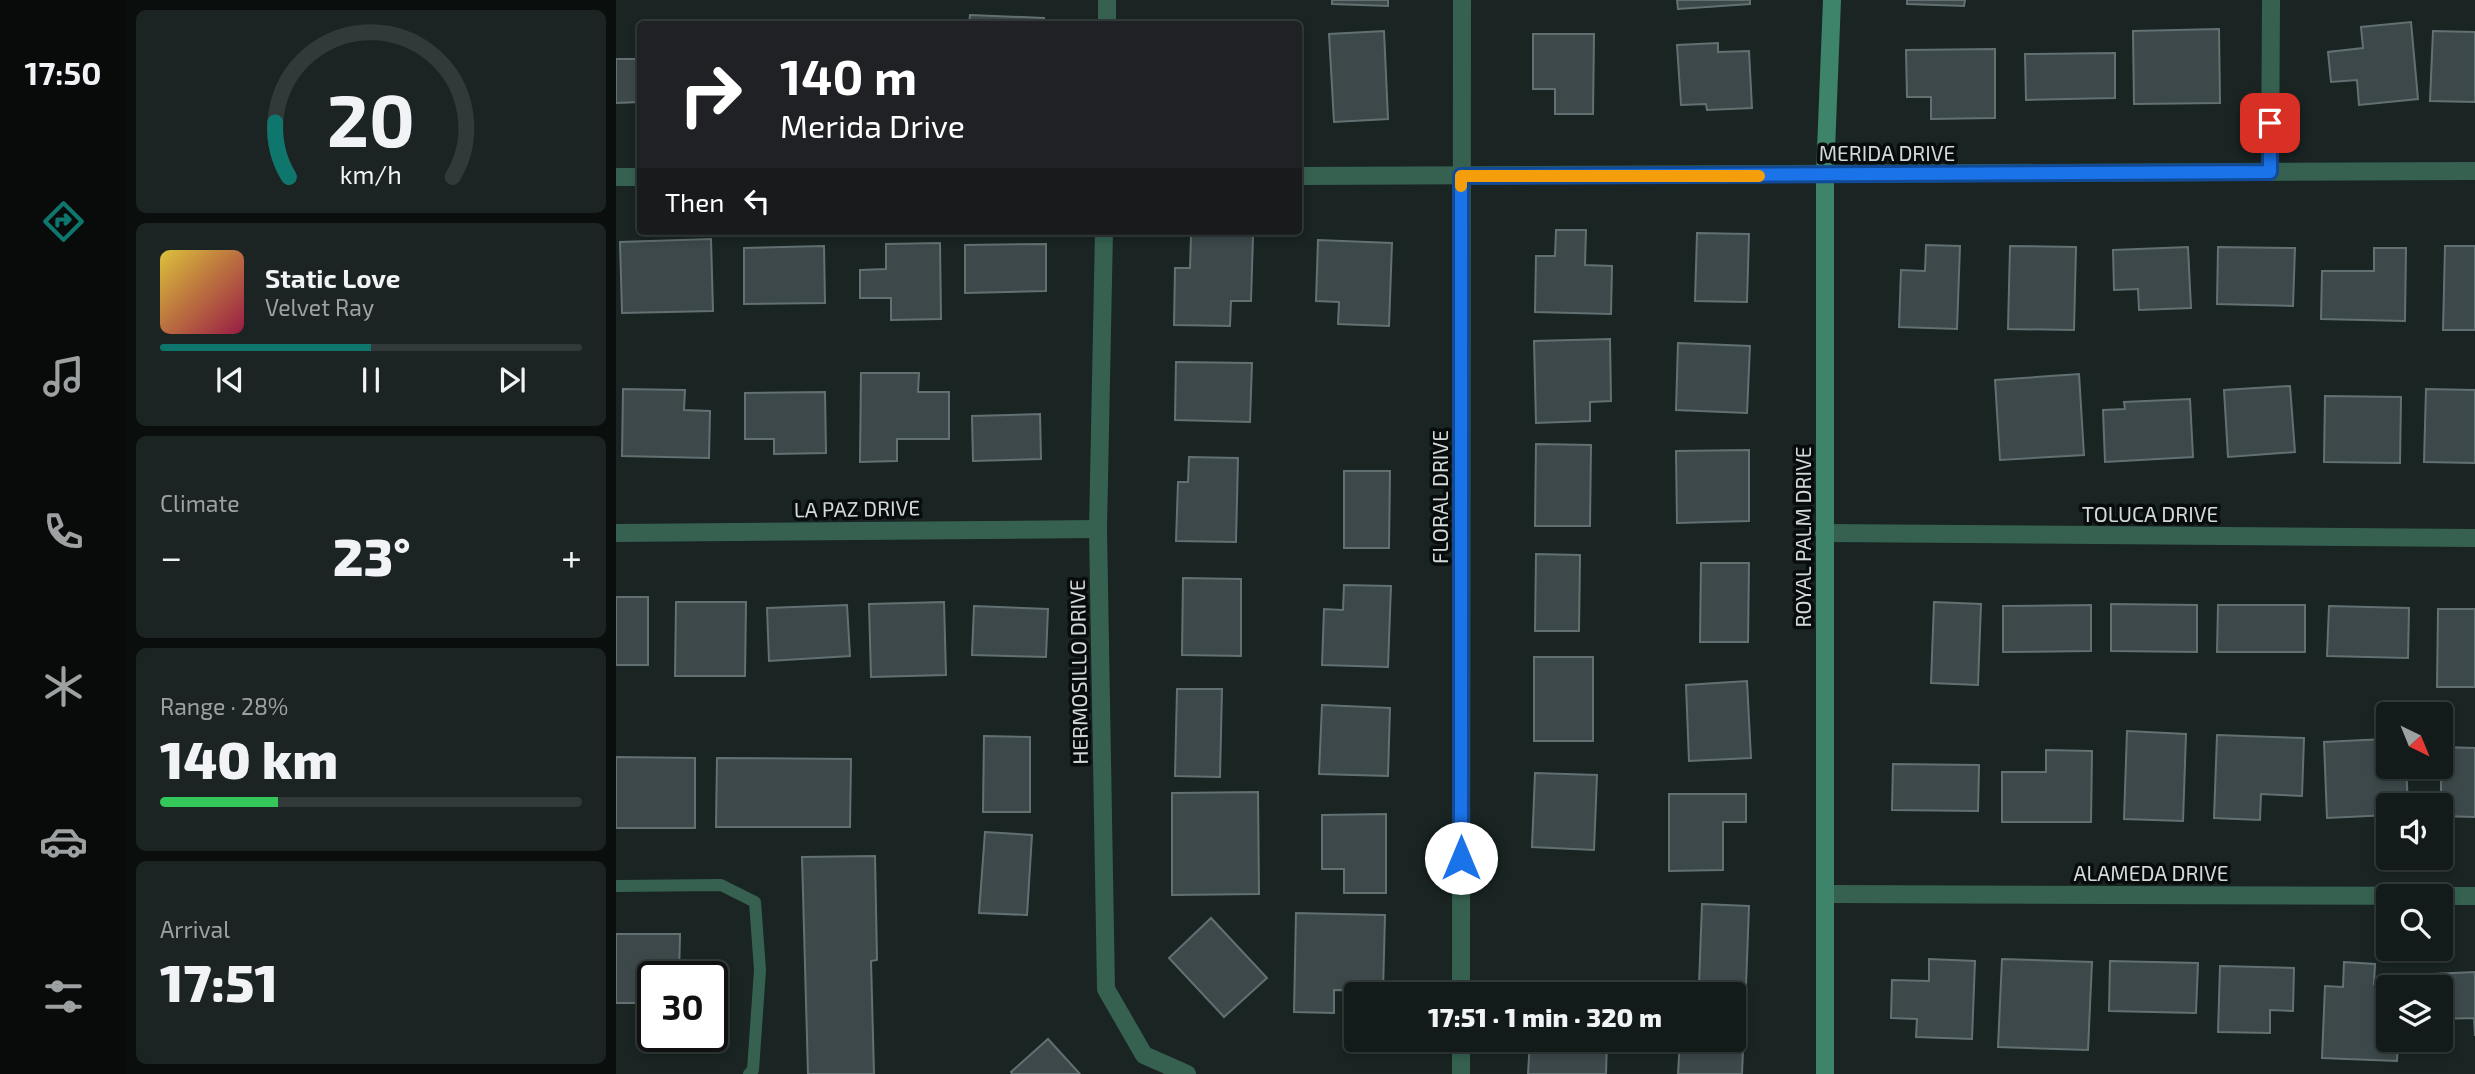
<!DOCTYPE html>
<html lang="en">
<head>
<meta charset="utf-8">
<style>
	:root { --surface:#131b1a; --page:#1c2423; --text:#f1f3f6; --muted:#9da1a2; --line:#323939; --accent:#0f766e }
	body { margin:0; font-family:"Exo 2",sans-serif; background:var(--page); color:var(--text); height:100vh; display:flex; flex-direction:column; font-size:26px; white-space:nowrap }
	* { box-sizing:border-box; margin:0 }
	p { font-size:23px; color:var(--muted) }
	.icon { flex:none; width:38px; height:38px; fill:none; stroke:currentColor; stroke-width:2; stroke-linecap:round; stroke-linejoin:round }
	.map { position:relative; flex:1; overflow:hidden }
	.sheet { display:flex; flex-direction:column; gap:10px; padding:10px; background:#0a0f0e; width:490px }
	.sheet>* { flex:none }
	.banner { position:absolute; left:21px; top:21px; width:665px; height:214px; border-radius:7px; box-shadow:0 4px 10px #0003,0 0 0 2px var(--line); background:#202124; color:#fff; overflow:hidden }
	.needle { width:46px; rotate:137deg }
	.fabs { position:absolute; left:1760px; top:702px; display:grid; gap:14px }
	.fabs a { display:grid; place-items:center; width:77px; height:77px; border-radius:7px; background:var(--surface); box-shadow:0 4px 10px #0003,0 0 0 2px var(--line); font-size:35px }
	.speed { position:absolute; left:21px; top:961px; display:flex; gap:14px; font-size:35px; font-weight:700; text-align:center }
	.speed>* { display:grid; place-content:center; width:91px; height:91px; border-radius:50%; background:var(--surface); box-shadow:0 4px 10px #0003,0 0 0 2px var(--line); line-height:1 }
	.speed .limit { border:4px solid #111; border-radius:10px; background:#fff; color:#111 }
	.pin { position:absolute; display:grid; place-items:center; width:60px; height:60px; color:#fff; margin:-30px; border-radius:14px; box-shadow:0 4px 10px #0006 }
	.me { position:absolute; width:77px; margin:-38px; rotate:0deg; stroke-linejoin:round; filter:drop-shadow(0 0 5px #0008) }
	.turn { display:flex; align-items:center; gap:24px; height:147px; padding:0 28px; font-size:32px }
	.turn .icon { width:91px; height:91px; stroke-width:2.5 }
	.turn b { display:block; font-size:49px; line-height:60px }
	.then { display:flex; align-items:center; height:66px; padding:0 28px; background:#0003; gap:14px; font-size:26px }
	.big { font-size:52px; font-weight:800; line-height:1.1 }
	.sheet .card { flex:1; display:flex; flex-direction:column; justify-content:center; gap:10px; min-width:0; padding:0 24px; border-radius:10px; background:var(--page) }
	.sheet .dial { align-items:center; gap:0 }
	.dial svg { height:182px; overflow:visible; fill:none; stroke:var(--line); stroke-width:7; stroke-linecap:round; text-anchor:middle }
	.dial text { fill:var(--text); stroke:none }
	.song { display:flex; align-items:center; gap:21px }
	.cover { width:84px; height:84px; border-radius:10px; background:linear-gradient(135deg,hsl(50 70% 55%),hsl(340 70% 35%)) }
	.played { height:7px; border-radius:4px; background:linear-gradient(90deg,var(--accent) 50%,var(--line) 50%) }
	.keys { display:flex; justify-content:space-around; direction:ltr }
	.heat { display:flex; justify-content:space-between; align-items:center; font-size:38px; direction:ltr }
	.charge { height:10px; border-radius:5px; background:linear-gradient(90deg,#34c759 28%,var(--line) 0) }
	.trip { position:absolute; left:728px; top:982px; width:402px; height:70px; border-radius:7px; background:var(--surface); box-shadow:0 4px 10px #0003,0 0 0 2px var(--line); font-weight:800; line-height:70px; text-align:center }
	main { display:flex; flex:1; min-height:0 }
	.tab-bar { display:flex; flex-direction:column; width:126px; justify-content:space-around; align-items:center; background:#080b0a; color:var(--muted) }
	.tab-bar .icon { width:49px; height:49px }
	.tab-bar .current { color:var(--accent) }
	.tab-bar b { font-size:32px; color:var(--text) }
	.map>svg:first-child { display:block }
	.building { fill:#3c484a; stroke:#637072; stroke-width:2 }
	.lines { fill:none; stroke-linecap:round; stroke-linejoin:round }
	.lane { stroke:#366151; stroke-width:12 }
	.street { stroke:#366151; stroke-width:18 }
	.secondary { stroke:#3d846b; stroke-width:18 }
	.route-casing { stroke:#114b97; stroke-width:18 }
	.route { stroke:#1a73e8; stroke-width:12 }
	.slow { stroke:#f59e0b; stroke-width:12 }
	.labels { text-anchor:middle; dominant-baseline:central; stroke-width:7; stroke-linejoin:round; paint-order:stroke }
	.street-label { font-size:21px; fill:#d2dad9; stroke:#080c0c }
</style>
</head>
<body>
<main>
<nav class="tab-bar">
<b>17:50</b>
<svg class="icon current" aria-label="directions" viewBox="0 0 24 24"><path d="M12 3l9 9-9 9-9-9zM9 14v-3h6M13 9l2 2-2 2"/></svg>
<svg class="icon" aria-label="music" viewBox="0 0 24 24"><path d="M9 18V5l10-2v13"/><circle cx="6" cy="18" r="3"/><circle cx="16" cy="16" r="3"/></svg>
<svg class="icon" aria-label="phone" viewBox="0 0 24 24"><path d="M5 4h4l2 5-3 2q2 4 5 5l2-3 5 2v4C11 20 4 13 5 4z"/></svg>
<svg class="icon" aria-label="climate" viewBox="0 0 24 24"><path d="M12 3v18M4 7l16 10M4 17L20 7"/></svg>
<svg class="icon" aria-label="car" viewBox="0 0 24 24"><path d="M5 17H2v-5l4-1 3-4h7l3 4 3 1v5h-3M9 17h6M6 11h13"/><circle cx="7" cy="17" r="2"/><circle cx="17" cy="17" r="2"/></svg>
<svg class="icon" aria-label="filters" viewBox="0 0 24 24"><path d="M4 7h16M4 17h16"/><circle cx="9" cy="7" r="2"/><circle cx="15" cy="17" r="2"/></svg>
</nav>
<section class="sheet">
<div class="card dial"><svg viewBox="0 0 100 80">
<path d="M14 69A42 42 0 1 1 86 69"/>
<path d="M14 69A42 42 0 0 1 8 45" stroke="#0f766e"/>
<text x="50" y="56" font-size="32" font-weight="700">20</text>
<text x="50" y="72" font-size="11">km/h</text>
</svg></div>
<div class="card">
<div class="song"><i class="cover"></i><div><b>Static Love</b><p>Velvet Ray</p></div></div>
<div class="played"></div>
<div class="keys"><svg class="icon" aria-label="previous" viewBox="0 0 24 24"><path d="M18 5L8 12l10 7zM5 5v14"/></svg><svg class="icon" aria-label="pause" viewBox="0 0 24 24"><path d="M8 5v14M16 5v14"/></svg><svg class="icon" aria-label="next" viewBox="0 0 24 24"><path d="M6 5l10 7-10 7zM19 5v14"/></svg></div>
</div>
<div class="card"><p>Climate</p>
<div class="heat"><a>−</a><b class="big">23°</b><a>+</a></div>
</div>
<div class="card"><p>Range · 28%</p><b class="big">140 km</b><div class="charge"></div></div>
<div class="card"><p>Arrival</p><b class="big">17:51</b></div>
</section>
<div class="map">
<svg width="1859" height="1074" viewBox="0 0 1859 1074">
	<rect width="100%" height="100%" fill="#192423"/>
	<g class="building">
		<path d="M716 0H772V6L716 4Z"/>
		<path d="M1061 0H1134V4L1062 9Z"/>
		<path d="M1291 0H1349L1348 6 1291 4Z"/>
		<path d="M354 15 428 18V24H353Z"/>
		<path d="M1795 22 1802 99 1743 105 1741 80 1715 82 1712 52 1747 48 1745 27Z"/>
		<path d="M1603 29 1604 103 1518 104 1517 31Z"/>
		<path d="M768 31 772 119 718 122 713 34Z"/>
		<path d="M1817 31 1859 32V102L1814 101Z"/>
		<path d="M917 34H978L977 114H939V89H917Z"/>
		<path d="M1102 43V52L1133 51 1136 108 1091 110 1090 104 1065 105 1061 45Z"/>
		<path d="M1379 49V118L1315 119V97H1291L1290 50Z"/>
		<path d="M1499 53V98L1410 100 1409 54Z"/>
		<path d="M0 59H24V102L0 103Z"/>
		<path d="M940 230H970L969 265 996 266 995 314 919 312 920 256H939Z"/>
		<path d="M1081 233 1133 234 1131 302 1079 301Z"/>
		<path d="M575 236H637L635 301H615L614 326 558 325 559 268H574Z"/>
		<path d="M95 239 97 311 6 313 4 242Z"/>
		<path d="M702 240 776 243 773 326 722 324 723 302 700 301Z"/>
		<path d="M324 243 325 319 275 320V298H244V270L270 269V244Z"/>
		<path d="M430 244V291L349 293V245Z"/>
		<path d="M1310 245 1344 246 1341 329 1283 327 1285 270 1309 271Z"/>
		<path d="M208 246 209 303 128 304V248Z"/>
		<path d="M1394 246 1460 247 1458 330 1392 329Z"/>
		<path d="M1829 246H1859V330H1827Z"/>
		<path d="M1572 247 1575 308 1523 310 1522 289 1498 290 1497 250Z"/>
		<path d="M1602 247 1679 248 1677 306 1601 304Z"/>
		<path d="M1758 248H1790L1789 321 1705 319 1706 271H1758Z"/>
		<path d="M994 339 995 401 974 402V421L920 423 918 341Z"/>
		<path d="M1062 343 1134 346 1131 413 1060 410Z"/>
		<path d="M560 362 636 363 634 422 559 420Z"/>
		<path d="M245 373H303L302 392H333V439H281V461L244 462Z"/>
		<path d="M1463 374 1468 455 1384 460 1379 380Z"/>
		<path d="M1674 386 1679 452 1612 457 1608 390Z"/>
		<path d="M7 389 69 390 68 410 94 411 93 458 6 456Z"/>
		<path d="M1810 389 1859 390V463L1808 462Z"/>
		<path d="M209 392 210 453 158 454V439H129V393Z"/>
		<path d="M1709 396 1785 397 1784 463 1708 462Z"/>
		<path d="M1574 399 1577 457 1489 462 1487 410 1509 409 1508 402Z"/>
		<path d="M424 414 425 459 357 461 356 416Z"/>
		<path d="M920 444 975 445 974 526H919Z"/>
		<path d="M1133 450V521L1061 523 1060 451Z"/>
		<path d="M573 457 622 458 620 542 560 541 562 482H572Z"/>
		<path d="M728 471H774L773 548H728Z"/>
		<path d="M920 554 964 555 963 631H919Z"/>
		<path d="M1085 563H1133L1132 642H1084Z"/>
		<path d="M567 578 625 579V656L566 655Z"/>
		<path d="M728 585 775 586 772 667 706 665 708 609 727 610Z"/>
		<rect x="0" y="597" width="32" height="68"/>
		<path d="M60 602H130L129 676H59Z"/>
		<path d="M328 602 330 675 255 677 253 604Z"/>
		<path d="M1318 602 1365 604 1362 685 1315 683Z"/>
		<path d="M1495 604 1581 605V652L1495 651Z"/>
		<path d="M231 605 234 656 153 661 151 608Z"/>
		<path d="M1475 605V651L1387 652V606Z"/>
		<path d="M1602 605H1689V652H1601Z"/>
		<path d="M358 606 432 609 430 657 356 655Z"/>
		<path d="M1713 606 1793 608 1792 658 1711 656Z"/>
		<path d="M1822 609H1859V687H1821Z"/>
		<rect x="918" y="657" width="59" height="84"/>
		<path d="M1131 681 1135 758 1073 761 1070 685Z"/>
		<path d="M561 689H606L604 777 559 776Z"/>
		<path d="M706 705 774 708 772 776 703 774Z"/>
		<path d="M1511 731 1570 734 1567 821 1508 819Z"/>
		<path d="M1601 735 1688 738 1686 796 1645 794 1644 820 1598 818Z"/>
		<path d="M368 736 414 737V812H367Z"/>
		<path d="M1768 739 1769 765 1790 766 1792 805H1773V815L1711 818 1708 742Z"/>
		<path d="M1825 747 1859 748V817L1825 816Z"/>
		<path d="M1430 750 1476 751 1475 822H1386V772H1430Z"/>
		<path d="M0 757 79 758V828H0Z"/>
		<path d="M101 758 235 759 234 827H100Z"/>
		<path d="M1277 764 1363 765 1362 811 1276 810Z"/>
		<path d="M919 773 981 775 978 850 916 847Z"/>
		<path d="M642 792 643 894 556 895V793Z"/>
		<path d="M1053 794H1130V822H1107V870L1053 871Z"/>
		<path d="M770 814V893H728V869H706V815Z"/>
		<path d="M369 832 416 835 411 915 363 913Z"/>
		<path d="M259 856 261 960 255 961 258 1074H192L186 857Z"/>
		<path d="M1086 904 1133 906 1130 986 1083 985Z"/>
		<path d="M680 913 769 915 767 991 718 990V1013L678 1012Z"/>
		<path d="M595 918 651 978 608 1017 553 958Z"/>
		<path d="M0 934H64L63 976H37V1003H0Z"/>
		<path d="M1313 959 1359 961 1356 1039 1300 1037 1301 1019 1275 1018 1276 980 1313 981Z"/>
		<path d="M1386 959 1476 962 1472 1050 1382 1047Z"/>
		<path d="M1494 961 1582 963 1580 1013 1493 1011Z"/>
		<path d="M1728 962 1759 964 1758 984 1785 985 1773 987V1040H1782L1781 1061 1706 1058 1709 986 1727 987Z"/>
		<path d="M1604 966 1678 968 1677 1011 1654 1010V1033L1602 1032Z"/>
		<path d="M1859 972V1036L1858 1018 1825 1019V987H1818L1817 974Z"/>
		<path d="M915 992 990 994H915Z"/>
		<path d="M1118 1026 1128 1027 1126 1074H1062L1064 1040H1118Z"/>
		<path d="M432 1039 464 1074H396L395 1072Z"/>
		<path d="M914 1040H991L990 1074H912Z"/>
	</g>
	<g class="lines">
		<path class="lane" d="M0 886 105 885 139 902 144 970 137 1070 133 1074"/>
		<g class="street">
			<path d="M491 24V0"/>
			<path d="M1654 172 1655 0"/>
			<path d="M682 176 1859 171"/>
			<path d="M0 177H24"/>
			<path d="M488 231 482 529 490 989 528 1055 571 1074"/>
			<path d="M0 533 482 529"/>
			<path d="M1208 533 1859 538"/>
			<path d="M1210 894 1859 896"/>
			<path d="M845 994 846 0"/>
			<path d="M845 1074V1040"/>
		</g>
		<path class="secondary" d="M1209 1074V175L1216 0"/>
	</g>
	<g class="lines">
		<g class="route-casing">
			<path id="route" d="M845 858V176L1654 172V123"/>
		</g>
		<use href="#route" class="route"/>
		<path class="slow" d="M845 186V176H1143"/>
	</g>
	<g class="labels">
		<g class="street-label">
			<text x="1271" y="152">MERIDA DRIVE</text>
			<text transform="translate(823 497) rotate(-90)">FLORAL DRIVE</text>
			<text transform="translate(241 508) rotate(-1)">LA PAZ DRIVE</text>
			<text x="1534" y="513">TOLUCA DRIVE</text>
			<text transform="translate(1186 537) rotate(-90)">ROYAL PALM DRIVE</text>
			<text transform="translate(462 672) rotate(-91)">HERMOSILLO DRIVE</text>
			<text x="1535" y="872">ALAMEDA DRIVE</text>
		</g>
	</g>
</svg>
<div class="fabs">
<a><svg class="needle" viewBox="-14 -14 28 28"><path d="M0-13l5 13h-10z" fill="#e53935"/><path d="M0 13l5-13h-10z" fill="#9da1a2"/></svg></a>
<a><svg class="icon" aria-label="sound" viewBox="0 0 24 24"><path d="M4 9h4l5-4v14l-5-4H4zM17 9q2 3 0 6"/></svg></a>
<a><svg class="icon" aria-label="search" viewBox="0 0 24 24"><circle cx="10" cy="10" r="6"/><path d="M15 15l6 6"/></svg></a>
<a><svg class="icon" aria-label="layers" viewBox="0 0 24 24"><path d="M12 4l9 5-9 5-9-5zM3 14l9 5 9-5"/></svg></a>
</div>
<div class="speed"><div class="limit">30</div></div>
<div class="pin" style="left:1654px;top:123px;background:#d93025"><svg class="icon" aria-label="arrive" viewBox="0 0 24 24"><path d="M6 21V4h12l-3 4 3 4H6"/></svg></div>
<svg class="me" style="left:845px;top:858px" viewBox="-20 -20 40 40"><circle r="19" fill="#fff"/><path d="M0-13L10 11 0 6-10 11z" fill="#1a73e8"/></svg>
<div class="trip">17:51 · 1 min · 320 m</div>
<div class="banner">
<div class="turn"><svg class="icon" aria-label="right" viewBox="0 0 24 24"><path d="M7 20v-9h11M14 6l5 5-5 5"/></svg><div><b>140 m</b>Merida Drive</div></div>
<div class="then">Then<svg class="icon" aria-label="left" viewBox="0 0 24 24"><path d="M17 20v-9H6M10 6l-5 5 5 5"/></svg></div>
</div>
</div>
</main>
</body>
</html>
